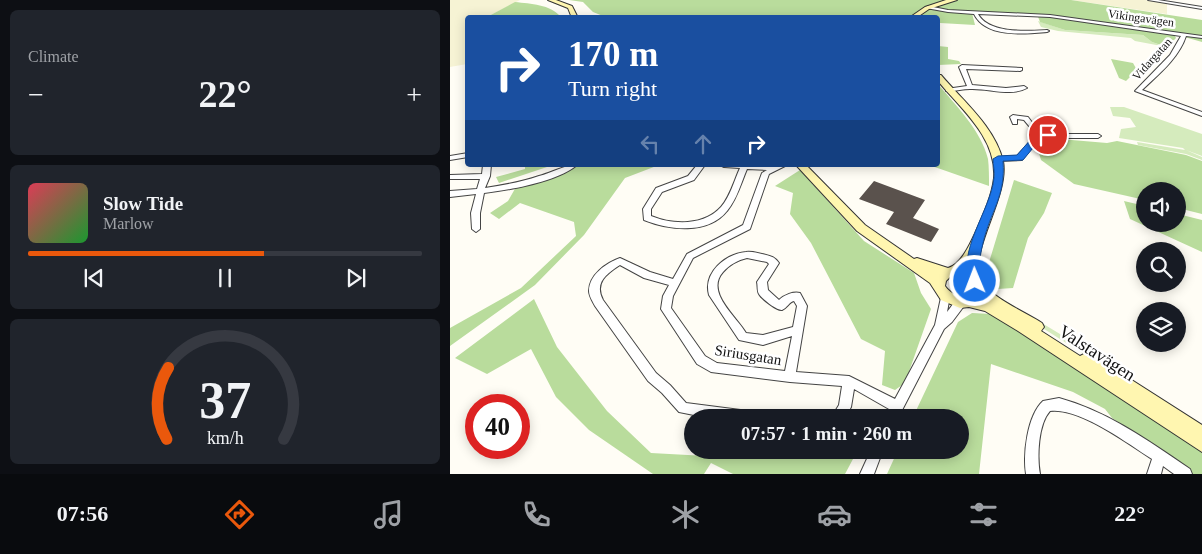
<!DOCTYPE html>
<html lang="en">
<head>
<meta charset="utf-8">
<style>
	:root { --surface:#171b24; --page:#20242c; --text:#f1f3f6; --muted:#9ea1a6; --line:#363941; --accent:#ea580c }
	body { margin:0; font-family:"Times New Roman",serif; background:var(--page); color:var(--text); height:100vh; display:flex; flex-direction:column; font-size:19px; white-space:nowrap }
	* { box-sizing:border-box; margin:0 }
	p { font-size:16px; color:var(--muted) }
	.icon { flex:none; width:28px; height:28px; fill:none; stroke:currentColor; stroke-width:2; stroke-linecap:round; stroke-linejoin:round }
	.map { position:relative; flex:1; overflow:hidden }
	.side { display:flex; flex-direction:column; gap:10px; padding:10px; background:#0d0f14; width:450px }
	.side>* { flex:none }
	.guide { position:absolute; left:15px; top:15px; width:475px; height:152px; border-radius:5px; box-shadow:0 2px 12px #0003; background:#1a4fa0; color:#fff; overflow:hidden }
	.buttons { position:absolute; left:686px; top:182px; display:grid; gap:10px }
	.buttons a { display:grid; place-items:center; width:50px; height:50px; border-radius:50%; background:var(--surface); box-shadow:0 2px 12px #0003; font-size:25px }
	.speed { position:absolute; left:15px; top:394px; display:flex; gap:10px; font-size:25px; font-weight:700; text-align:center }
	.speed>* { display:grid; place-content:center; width:65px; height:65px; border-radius:50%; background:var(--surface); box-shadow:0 2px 12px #0003; line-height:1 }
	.speed .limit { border:8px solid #d22; background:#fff; color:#111 }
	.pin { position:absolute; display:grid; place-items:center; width:42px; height:42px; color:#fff; margin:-21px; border:2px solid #fff; border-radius:50%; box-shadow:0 1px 5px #0007 }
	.me { position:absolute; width:55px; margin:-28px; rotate:359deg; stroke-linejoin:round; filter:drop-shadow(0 0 4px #0008) }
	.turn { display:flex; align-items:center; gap:18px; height:105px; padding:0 20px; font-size:22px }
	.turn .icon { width:65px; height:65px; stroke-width:2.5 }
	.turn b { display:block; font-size:35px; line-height:42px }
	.lanes { display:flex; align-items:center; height:48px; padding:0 20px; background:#0003; justify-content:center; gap:25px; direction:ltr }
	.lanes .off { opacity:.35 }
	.big { font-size:38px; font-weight:700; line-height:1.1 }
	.side .card { flex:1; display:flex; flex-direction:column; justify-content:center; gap:8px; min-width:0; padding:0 18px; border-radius:8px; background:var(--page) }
	.side .dial { align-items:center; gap:0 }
	.dial svg { height:130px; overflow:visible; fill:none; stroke:var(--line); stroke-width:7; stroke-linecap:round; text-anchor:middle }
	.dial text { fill:var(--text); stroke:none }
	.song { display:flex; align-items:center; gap:15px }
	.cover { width:60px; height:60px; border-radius:8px; background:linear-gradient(135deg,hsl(350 70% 55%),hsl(130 70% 35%)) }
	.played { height:5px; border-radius:2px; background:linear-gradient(90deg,var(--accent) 60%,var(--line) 60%) }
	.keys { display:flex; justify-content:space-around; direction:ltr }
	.heat { display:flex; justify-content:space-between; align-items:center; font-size:28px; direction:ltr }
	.trip { position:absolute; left:234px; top:409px; width:285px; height:50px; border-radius:25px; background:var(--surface); box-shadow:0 2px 12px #0003; font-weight:700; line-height:50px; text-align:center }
	.tabs { display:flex; height:80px; justify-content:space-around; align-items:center; background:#090b0e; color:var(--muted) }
	.tabs .icon { width:35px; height:35px }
	.tabs .on { color:var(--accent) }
	.tabs b { font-size:22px; color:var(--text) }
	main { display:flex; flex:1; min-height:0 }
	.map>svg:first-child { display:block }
	.farmland { fill:#f6f3d4 }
	.green { fill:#d5ebbd }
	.forest { fill:#b9dc9c }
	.building { fill:#5a524d }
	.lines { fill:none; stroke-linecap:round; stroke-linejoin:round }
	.street-casing { stroke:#444; stroke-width:2 }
	.secondary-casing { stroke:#333; stroke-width:2 }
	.street { fill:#fff; fill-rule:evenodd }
	.secondary { fill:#fff6b0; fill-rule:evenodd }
	.route { fill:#1a73e8; stroke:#114b97 }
	.labels { text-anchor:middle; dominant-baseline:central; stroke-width:5; stroke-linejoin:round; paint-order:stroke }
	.far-street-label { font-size:12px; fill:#111; stroke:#fff }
	.street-label { font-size:15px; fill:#111; stroke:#fff }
	.near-street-label { font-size:18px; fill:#111; stroke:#fff }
</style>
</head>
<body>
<main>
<section class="side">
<div class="card"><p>Climate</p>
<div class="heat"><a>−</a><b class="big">22°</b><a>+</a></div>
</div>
<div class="card">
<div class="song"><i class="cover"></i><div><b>Slow Tide</b><p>Marlow</p></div></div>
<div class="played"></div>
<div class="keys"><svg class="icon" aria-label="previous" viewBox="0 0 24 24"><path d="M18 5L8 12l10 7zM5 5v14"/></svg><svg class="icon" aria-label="pause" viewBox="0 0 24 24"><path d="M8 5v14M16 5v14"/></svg><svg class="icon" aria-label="next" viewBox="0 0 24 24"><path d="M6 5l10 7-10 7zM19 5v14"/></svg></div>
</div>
<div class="card dial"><svg viewBox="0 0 100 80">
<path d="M14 69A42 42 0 1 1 86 69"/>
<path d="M14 69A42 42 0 0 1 15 25" stroke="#ea580c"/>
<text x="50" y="56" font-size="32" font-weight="700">37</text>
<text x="50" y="72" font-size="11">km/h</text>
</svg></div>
</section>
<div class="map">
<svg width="752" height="474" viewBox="0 0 752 474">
	<rect width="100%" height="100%" fill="#fffdf5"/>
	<g class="farmland">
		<path d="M0 0H70L37 17 18 18 17 64 0 67Z"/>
		<path d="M621 0H695L717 3V14Z"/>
	</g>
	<g class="green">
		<path d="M588 21 615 30 693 35 702 42 717 47 685 41 681 38 608 31 591 27Z"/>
		<path d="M660 107H674L752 134V156L736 150 752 157V160L736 154 688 145 687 142 735 150 733 148 669 138 671 129 686 127 680 118 663 116Z"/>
		<path d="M549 297 651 359 671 369 670 373 648 363 545 298Z"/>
	</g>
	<g class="forest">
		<path d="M119 0H621L752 20V42L724 34 726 38 717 47 702 42 693 35 615 30 590 22 587 14 522 13 525 25 490 23 488 39V18H169L153 16 143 12 133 2Z"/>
		<path d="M65 2C81 4 100 4 111 17H37Z"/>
		<path d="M488 46 498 47V59L509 61 511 64 488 65Z"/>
		<path d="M661 59 683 63 687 70 676 81 669 78Z"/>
		<path d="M488 84C506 106 531 130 538 159 539 167 539 177 539 186L479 165H488Z"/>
		<path d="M610 139 657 143 667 141 736 155 752 161V214L728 208V191H695V200L624 184 591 160 588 150 592 144Z"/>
		<path d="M75 165H103L49 183 46 177 75 169Z"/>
		<path d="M130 165H209L175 178 134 235 85 285 0 346V328L71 288 126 236 124 222 70 203 49 219 40 213 58 201 66 187 109 174Z"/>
		<path d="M350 170 414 241 464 273 471 293 481 309 455 383 445 390 432 385 435 351 411 339 361 243 340 214 343 193 325 186Z"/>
		<path d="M564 180 602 193 594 213 578 238 563 288 548 289 537 269Z"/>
		<path d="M674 201 695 206V224H728V214L752 220V252L680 219Z"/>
		<path d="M84 299 107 347 157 411 201 453 293 458 324 456 350 450H373L403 459 395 474H283L261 463 254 474H203L139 430 106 397 81 349 37 374 5 358Z"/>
		<path d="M522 313 541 314 752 448V474H741L662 418 655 409 623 392 541 364 529 474H437L448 450H510V418L463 417 508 322Z"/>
	</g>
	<path class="building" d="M424 181 475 200 463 218 489 229 481 242 436 224 444 212 409 199Z"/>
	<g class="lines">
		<g class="street-casing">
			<g id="street">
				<path d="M698 0H708L752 7V9Z"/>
				<path d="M478 6 498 10 600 15 752 36V38L736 36C729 58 708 75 692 90L752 112V116L685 91 720 55 731 36 600 17 528 14C539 34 577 31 597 30L599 31 597 32C574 34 536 38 524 14L498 12 476 8Z"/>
				<path d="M512 65 572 68V70L570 71 516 69 522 85 556 88 574 86 577 88C561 97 538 88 520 89 512 89 504 92 496 91V89L517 86 509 67Z"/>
				<path d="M563 115 578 117 584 125 581 127 579 126 574 120 567 119V124H563L560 117Z"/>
				<path d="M594 134H648L651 136 648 138H595L587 141 572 160 548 161 544 159 548 157 567 156 583 139Z"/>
				<path d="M18 153V157L0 160V156Z"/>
				<path d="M33 165H41L40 176 35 188C54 185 72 182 89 176 102 173 113 165 127 165 107 182 59 190 34 193L30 213V229L26 232 22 229 21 213 26 194 0 197V191L27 189 30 179H0V175L32 174Z"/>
				<path d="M247 165H255L244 180 212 192 201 209V216C223 225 254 226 271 207 280 197 284 181 290 168L274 167 270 165H337L319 174 300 229 243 258 223 296 221 308 255 356 267 363 335 371 342 336 313 345 289 340 259 295C253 273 275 254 296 252 301 251 307 253 312 254 320 256 324 256 329 263L317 282 318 290 329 300C334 295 344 291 350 293L357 306 346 372 399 376 445 399 485 325 492 293 495 292 498 293 500 296 497 312C502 306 506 297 514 300L515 303 514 306 502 322 494 329 448 418H435L439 409 404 389 401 407 395 418H381L389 405 392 386 340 382 261 372 247 364 211 309 213 296 219 285 194 278 170 265C156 274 144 283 153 300L206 373 220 385 236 403 306 412 310 414 312 418H259L229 412 212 393 198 381 145 306C143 302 139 296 139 291 139 275 156 263 170 258L200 272 223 279 237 254 293 225 312 173 317 170 297 169C291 183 287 199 277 211 258 235 219 230 194 220L193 209 206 188 238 176ZM297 258 317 262 319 264 307 282C308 286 307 291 309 294 311 298 327 311 332 310 337 308 339 302 344 301L347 306 343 327 313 335 296 333C286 316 255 292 273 272 279 265 288 260 297 258Z"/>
				<path d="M609 398C657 411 699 441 740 469L742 474H724L713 466 711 474H697L702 459C677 443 629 407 600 411 588 424 587 457 590 474H576C573 454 577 416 593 401Z"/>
				<path d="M421 450H433L424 474H410Z"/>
			</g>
		</g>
		<g class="secondary-casing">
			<g id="secondary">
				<path d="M98 0H106L122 6 128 18H122L118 8Z"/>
				<path d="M496 0H507L479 9 466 18H459L475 7Z"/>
				<path d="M488 75H491C513 101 545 127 553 161 560 198 515 255 532 282 542 298 575 312 592 323L594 327 591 331 630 356 636 353 641 354 752 425V452L568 331 535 311 519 307 510 308 491 300 480 283 407 231 346 165H356L415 225 464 259 467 258 498 268C512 264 521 242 527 229 534 213 542 195 544 178 547 138 511 109 488 81ZM506 276 515 280 536 301C521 297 505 300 495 286L496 281 500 277Z"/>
			</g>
		</g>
		<use href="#street" class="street"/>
		<use href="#secondary" class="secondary"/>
	</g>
	<path class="route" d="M598 132 601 133V137L588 142 573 160 553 161C556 196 540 212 533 243 531 251 529 262 529 270 530 275 532 279 530 284H521C505 253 541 210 544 178 545 172 543 165 543 159L548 156 567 155 582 138Z"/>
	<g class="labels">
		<g class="far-street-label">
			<text transform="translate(691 18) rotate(8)">Vikingavägen</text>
			<text transform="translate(702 59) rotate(-48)">Vidargatan</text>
		</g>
		<g class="street-label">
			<text transform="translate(298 355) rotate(9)">Siriusgatan</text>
		</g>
		<g class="near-street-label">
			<text transform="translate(647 353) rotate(33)">Valstavägen</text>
		</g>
	</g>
</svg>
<div class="buttons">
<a><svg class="icon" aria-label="sound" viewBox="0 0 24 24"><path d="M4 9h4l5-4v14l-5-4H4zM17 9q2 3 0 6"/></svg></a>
<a><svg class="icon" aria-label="search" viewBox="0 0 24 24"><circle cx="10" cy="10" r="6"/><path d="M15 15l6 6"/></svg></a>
<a><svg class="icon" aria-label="layers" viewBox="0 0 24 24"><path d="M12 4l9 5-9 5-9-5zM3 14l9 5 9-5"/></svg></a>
</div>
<div class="speed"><div class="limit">40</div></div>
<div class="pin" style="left:598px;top:135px;background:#d93025"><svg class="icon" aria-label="arrive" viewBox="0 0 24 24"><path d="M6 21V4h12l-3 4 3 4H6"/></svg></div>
<svg class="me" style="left:525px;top:281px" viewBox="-20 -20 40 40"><circle r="17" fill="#1a73e8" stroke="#fff" stroke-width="3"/><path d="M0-11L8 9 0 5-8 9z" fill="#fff"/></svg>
<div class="trip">07:57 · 1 min · 260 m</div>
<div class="guide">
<div class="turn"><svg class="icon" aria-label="right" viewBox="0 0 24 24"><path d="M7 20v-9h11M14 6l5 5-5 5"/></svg><div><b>170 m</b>Turn right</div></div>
<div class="lanes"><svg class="icon off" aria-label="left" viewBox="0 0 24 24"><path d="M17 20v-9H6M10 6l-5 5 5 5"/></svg><svg class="icon off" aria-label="ahead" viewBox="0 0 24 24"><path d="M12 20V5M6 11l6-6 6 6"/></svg><svg class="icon" aria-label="right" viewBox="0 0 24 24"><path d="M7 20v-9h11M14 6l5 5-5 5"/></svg></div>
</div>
</div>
</main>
<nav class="tabs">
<b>07:56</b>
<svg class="icon on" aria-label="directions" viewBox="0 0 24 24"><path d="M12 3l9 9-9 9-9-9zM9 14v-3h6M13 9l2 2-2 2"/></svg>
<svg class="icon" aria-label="music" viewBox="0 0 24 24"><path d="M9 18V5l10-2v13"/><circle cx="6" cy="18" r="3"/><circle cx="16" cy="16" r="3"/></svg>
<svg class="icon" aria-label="phone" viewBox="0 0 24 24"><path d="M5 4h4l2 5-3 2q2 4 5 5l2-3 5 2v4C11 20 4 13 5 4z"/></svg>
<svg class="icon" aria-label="climate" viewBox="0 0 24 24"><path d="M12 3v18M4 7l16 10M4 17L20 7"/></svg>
<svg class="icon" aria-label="car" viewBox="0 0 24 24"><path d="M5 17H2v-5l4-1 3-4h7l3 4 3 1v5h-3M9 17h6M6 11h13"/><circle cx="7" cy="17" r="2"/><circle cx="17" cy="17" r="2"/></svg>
<svg class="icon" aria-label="filters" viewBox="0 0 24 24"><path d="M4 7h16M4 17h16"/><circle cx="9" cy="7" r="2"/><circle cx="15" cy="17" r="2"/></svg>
<b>22°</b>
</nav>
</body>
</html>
